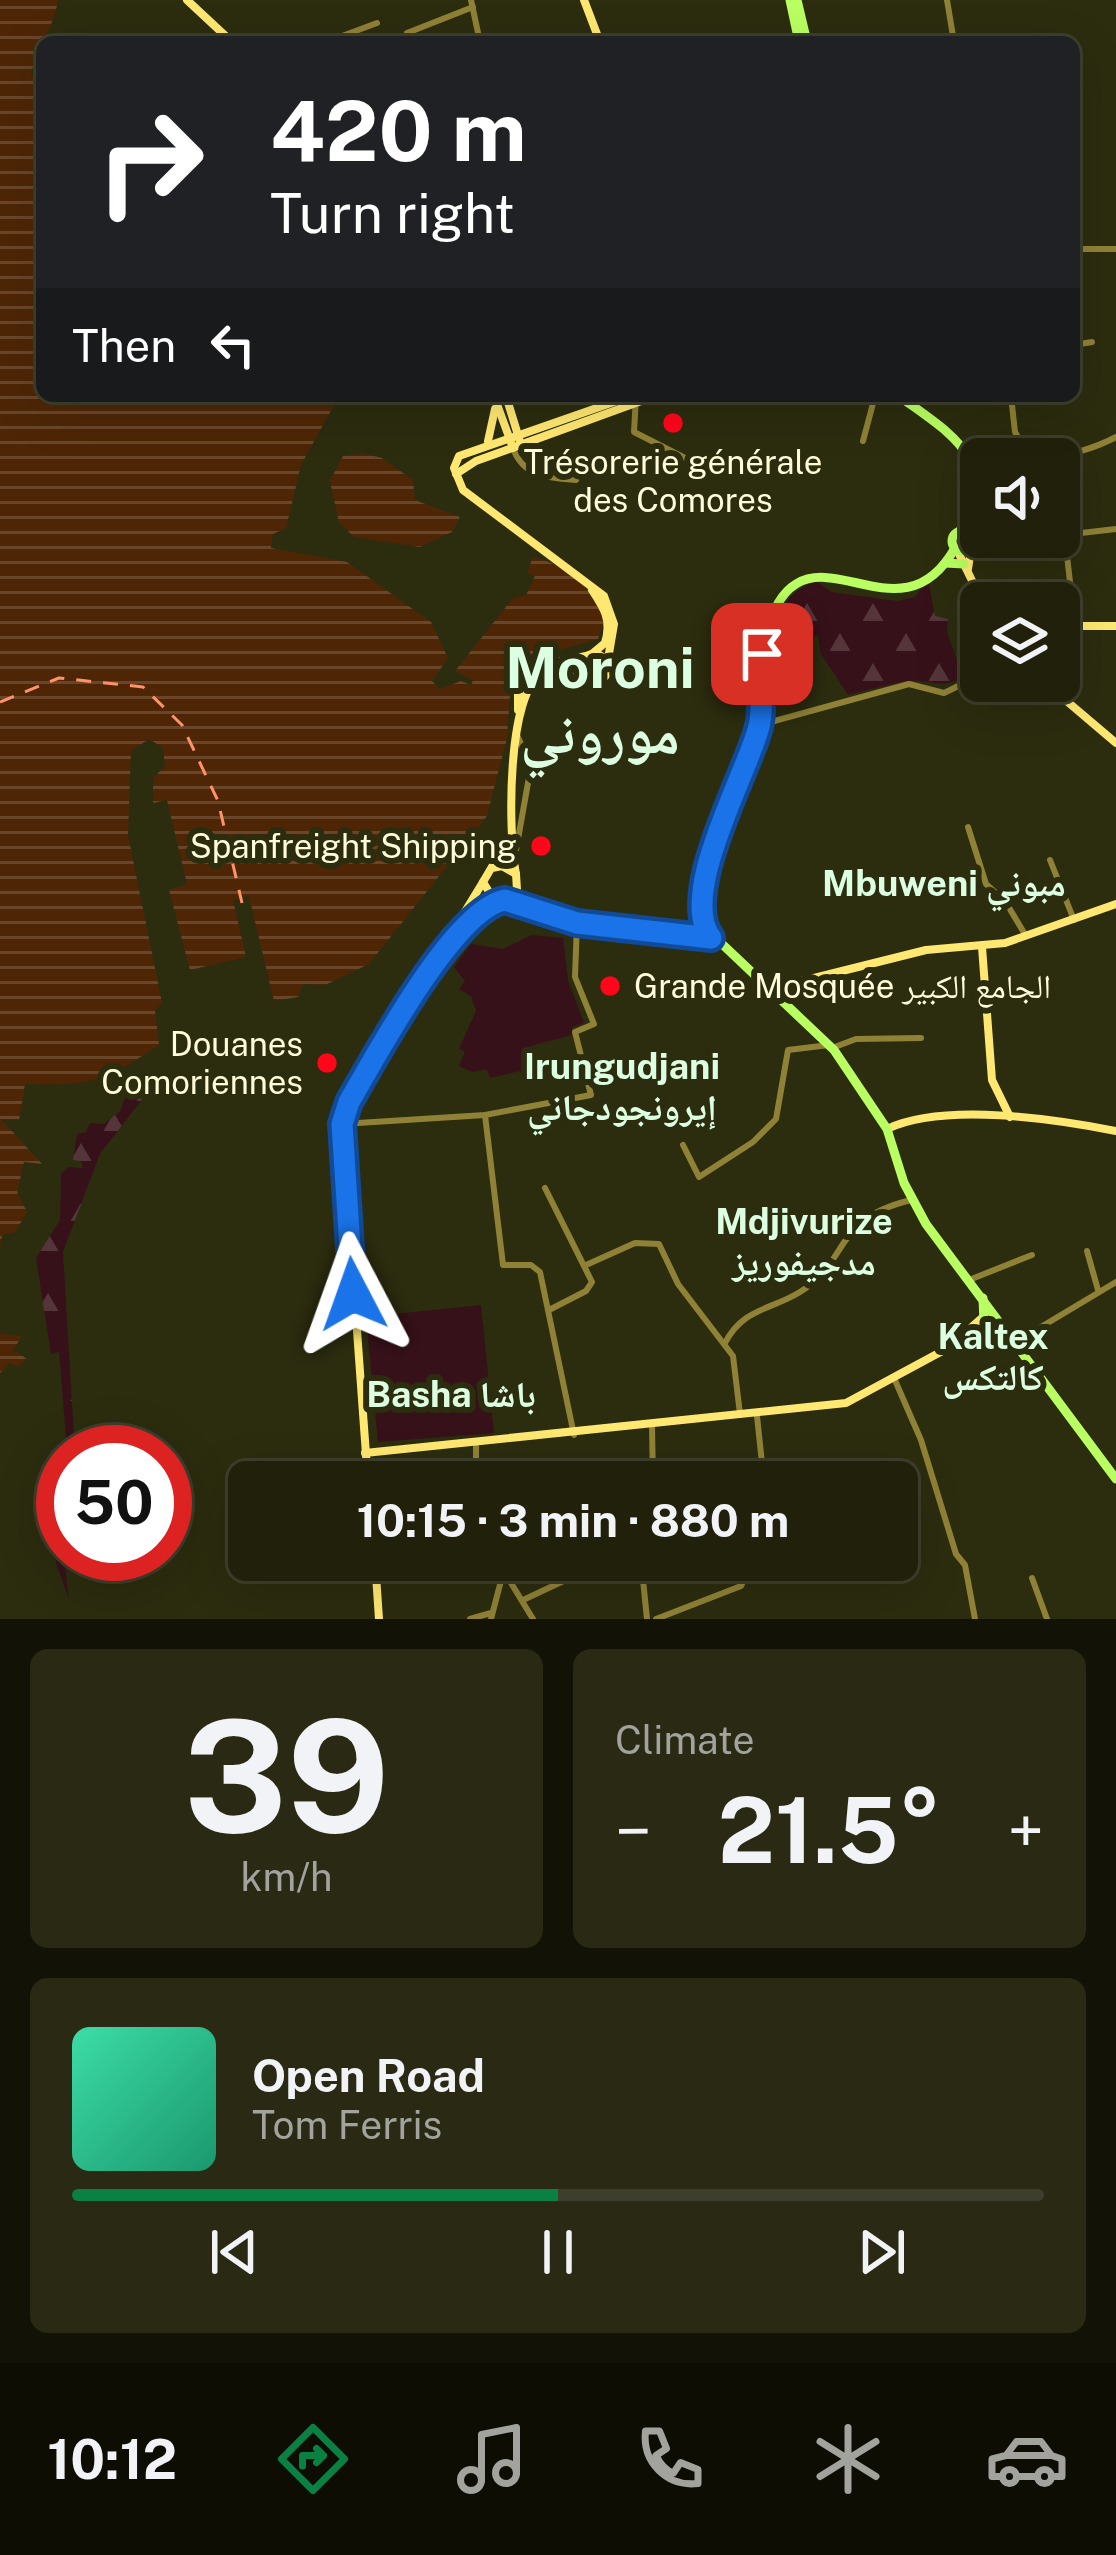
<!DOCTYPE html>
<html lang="en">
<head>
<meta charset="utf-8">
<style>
	:root { --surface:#21210b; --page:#292914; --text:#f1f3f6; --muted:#a2a39d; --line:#3e3e2c; --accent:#0b8043 }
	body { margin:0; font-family:"Public Sans","Noto Naskh Arabic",sans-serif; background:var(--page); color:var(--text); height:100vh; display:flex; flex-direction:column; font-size:45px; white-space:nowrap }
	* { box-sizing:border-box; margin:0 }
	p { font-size:39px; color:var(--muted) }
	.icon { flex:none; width:66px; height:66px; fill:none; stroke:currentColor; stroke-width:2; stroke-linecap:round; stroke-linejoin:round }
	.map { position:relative; height:1619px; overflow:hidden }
	.details { display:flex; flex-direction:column; gap:30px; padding:30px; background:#121206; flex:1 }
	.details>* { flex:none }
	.banner { position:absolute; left:36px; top:36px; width:1044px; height:366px; border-radius:18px; box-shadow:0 12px 48px #0002,0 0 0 3px var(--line); background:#202124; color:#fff; overflow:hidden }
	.controls { position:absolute; left:960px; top:438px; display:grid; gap:24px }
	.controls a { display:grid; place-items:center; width:120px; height:120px; border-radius:18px; background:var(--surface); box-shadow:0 12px 48px #0002,0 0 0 3px var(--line); font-size:60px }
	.speed { position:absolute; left:36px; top:1425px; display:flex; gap:24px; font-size:60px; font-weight:700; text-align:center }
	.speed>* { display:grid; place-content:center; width:156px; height:156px; border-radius:50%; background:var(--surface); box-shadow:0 12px 48px #0002,0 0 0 3px var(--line); line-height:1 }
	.speed .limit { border:18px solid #d22; background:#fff; color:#111 }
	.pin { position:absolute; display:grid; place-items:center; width:102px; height:102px; color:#fff; margin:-51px; border-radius:24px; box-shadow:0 6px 18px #0006 }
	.me { position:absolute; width:132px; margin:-66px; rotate:356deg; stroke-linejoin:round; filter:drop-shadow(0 0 9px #0008) }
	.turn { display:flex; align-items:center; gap:42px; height:252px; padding:0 36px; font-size:54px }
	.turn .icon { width:156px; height:156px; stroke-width:2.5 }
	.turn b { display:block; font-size:84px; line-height:102px }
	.then { display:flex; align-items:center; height:114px; padding:0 36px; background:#0003; gap:24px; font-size:45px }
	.big { font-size:90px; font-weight:700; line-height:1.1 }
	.details .card { flex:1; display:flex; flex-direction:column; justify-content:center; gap:18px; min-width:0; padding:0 42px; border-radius:18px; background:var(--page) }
	.details .dial { align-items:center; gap:0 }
	.dial b { font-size:156px; line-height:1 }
	.song { display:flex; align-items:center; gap:36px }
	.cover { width:144px; height:144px; border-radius:18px; background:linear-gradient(135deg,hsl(160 70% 55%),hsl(160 70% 35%)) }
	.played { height:12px; border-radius:6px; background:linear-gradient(90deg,var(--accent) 50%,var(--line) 50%) }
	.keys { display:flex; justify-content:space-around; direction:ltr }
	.heat { display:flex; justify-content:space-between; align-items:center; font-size:66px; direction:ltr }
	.details .tiles { flex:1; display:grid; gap:30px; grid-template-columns:1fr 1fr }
	.card:last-child { grid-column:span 2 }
	.trip { position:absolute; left:228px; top:1461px; width:690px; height:120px; border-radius:18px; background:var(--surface); box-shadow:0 12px 48px #0002,0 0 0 3px var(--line); font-weight:700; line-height:120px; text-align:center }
	.dock { display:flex; height:192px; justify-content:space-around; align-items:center; background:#0d0d04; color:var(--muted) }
	.dock .icon { width:84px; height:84px }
	.dock .current { color:var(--accent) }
	.dock b { font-size:54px; color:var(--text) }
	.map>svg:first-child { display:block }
	.green { fill:#371119 }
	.forest { fill:url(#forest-firs) }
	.water { fill:url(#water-rules) }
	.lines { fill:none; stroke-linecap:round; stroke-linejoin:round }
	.ferry { stroke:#ff9268; stroke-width:3; stroke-dasharray:15 12; stroke-linecap:butt }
	.street { stroke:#8f8236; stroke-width:6 }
	.secondary { stroke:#ffe871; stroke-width:8 }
	.primary { stroke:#b9ff61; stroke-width:9 }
	.route-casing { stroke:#114b97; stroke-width:30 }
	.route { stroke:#1a73e8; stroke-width:21 }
	.poi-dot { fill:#ff061b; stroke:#2c2c0f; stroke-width:4.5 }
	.labels { text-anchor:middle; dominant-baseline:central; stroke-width:12; stroke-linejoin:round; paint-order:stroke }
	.poi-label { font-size:33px; fill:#fffcda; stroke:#2c2c0f; text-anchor:end }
	.neighbourhood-label { font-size:36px; font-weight:bold; fill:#dcffe2; stroke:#2c2c0f }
	.town-label { font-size:57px; font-weight:bold; fill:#dcffe2; stroke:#2c2c0f }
</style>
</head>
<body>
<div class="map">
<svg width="1116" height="1619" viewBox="0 0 1116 1619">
	<defs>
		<pattern id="forest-firs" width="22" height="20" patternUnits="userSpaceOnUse" patternTransform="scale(3)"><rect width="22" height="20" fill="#371119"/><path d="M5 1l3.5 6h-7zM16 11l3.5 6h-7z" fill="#55353a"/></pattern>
		<pattern id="water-rules" width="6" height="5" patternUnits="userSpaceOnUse" patternTransform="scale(3)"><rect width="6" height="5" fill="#4e2606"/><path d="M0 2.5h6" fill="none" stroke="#69462a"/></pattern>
	</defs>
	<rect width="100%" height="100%" fill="#2c2c0f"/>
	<g class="green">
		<path d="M532 935 563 938 568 980 584 1023 572 1027V1035L530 1046 532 1068 490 1078 487 1069 472 1072 459 1066 465 1052 459 1049 476 1011 471 996 459 989 465 981 454 967 471 944 503 949Z"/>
		<path d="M481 1305 494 1433 378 1442 366 1317Z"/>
	</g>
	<g class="forest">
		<path d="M928 579 935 616 948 619 947 632 963 677C942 690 930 679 907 681 887 684 867 691 848 695L821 654 818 636 807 637 799 656 771 657C775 619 779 595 816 581L832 592 897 601 915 597Z"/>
		<path d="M176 1079 177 1090 143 1098 100 1154 63 1252 75 1452H67L59 1352 51 1354 36 1258 60 1220 61 1174 68 1167 83 1168 81 1161 73 1160 77 1134 86 1132 90 1123 104 1124 120 1111 127 1093Z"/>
		<path d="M63 1461 61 1533 69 1600 49 1542Z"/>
	</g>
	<g class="water">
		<path d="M0 0H58C53 31 37 46 31 75L42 80V396H339L301 465 286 528 273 534 271 548 347 562 431 622 448 658 432 681 440 689 461 681 471 685 473 680 455 671 513 598 526 595 535 576 527 573 533 557C566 565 590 585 604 620L598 639 512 663 507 738 487 816 369 964 325 985 303 984 298 997 274 1001 249 896 233 900 246 957 190 970 169 890 187 884 167 800 153 803V778L165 766 163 748 149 739 131 751 128 835 162 1003 155 1010 159 1045C104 1081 93 1086 25 1084L19 1120 1 1119 42 1164 24 1162 17 1192 27 1212 15 1232 2 1235 0 1250Z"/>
		<path d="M362 453 382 458 413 480 415 500 460 517 452 532 420 547 354 537 339 522 330 481 343 456Z"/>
		<path d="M0 1334 22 1336 13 1350 27 1359 18 1367 10 1363 0 1373Z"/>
	</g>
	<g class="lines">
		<path class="ferry" d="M0 702 59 678 143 687 182 725 218 801 242 903"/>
		<g class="street">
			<path d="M471 0 480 42"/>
			<path d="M947 0 954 42"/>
			<path d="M407 33 473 7"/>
			<path d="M326 42 377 23"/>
			<path d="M1074 249H1116"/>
			<path d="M1074 345 1092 342"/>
			<path d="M636 396 634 432 687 459"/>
			<path d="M1011 396 1015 432 1025 449"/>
			<path d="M863 441 875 396"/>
			<path d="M513 448C523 477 549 478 576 480L580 471"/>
			<path d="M996 459C1026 449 1020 455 1046 456 1068 457 1097 447 1116 437"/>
			<path d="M1075 626 1066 547 1081 533 1116 529"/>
			<path d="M760 725 909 684 944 693 981 675"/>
			<path d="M968 827 986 884 1005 901 1026 936"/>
			<path d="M515 856 531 766 517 735"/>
			<path d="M1050 860 1074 920"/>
			<path d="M832 1048 856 1039 921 1038"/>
			<path d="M485 1115 503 1265H531L540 1272 574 1435"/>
			<path d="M342 1124 485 1115 591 1095 575 1032 594 1024 575 977 577 923"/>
			<path d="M683 1145 699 1177 753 1142 776 1119 788 1050 829 1045"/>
			<path d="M545 1188 592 1282 586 1291 549 1310"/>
			<path d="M1087 1251 1098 1290"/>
			<path d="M586 1265 635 1243 659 1244 678 1284 733 1356 740 1414"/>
			<path d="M969 1280 1032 1255"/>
			<path d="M1016 1342 1116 1282"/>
			<path d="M725 1343C743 1308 771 1310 800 1292 850 1261 832 1219 911 1200"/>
			<path d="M894 1378 921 1440 956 1554 965 1565 975 1619"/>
			<path d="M757 1416 764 1482"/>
			<path d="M652 1426 653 1482"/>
			<path d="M476 1482V1443"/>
			<path d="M497 1560 533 1619"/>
			<path d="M641 1560 647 1619"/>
			<path d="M1032 1578 1047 1619"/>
			<path d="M523 1600 572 1577 577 1560"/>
			<path d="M470 1619 491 1613"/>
			<path d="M491 1619 503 1573"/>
			<path d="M656 1619 741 1586 753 1560"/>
		</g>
		<g class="secondary">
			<path d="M187 0 232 42"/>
			<path d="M584 0 600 42"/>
			<path d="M494 396 513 448"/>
			<path d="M506 396 521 445"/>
			<path d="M488 441 495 409"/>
			<path d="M456 474 476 461 655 396"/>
			<path d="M957 550 983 603"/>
			<path d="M968 569 972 543"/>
			<path d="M592 590C604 608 612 620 605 643L593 653"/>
			<path d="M1059 626H1116"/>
			<circle cx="594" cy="668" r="14"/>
			<path d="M607 665 614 624 604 596 463 490 454 468 459 456 631 396"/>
			<path d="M1043 681 1116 743"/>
			<path d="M518 710V689L545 665 586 656"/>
			<path d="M492 868 502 866 516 874 517 890 510 898 494 900 483 882 509 838"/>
			<path d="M516 874C508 835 506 689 544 672L583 678"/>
			<path d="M505 900 577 923 711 938"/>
			<path d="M982 947 992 1080 1010 1117"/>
			<path d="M442 955 474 916 499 901"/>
			<path d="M770 989 926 950 1005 943 1116 904"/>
			<path d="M887 1129C944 1102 1055 1119 1116 1131"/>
			<path d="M365 1453 846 1403 948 1348 983 1317"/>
			<path d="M368 1482 342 1124 349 1102 483 882"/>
			<path d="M375 1560 379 1619"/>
		</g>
		<g class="primary">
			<path d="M790 0 799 42"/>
			<path d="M797 0 807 42"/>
			<path d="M899 396C959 440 990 453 969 534"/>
			<circle cx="962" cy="541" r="10"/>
			<path d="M955 548C908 631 841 556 796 584 776 596 767 627 763 648 758 675 766 706 758 731 739 794 697 856 702 925L834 1050 887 1129 904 1183 926 1224 1116 1479"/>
			<path d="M945 563 964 564"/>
			<path d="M983 1298 984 1323 1008 1332"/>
		</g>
	</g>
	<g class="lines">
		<g class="route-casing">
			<path id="route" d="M353 1294 342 1124 349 1102C376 1056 454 909 505 900L577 923 711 938C678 895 745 777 758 730 765 708 758 679 762 654"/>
		</g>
		<use href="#route" class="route"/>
	</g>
	<g class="poi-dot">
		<circle cx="673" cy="423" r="12"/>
		<circle cx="541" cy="846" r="12"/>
		<circle cx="610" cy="986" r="12"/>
		<circle cx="327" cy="1063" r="12"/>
	</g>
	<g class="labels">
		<g class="poi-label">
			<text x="673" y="462" text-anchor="middle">Trésorerie générale<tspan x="673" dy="38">des Comores</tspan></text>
			<text x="517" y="846">Spanfreight Shipping</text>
			<text x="634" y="986" text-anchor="start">Grande Mosquée الجامع الكبير</text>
			<text x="303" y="1044">Douanes<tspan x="303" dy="38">Comoriennes</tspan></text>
		</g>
		<g class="neighbourhood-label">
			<text x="944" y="883">Mbuweni مبوني</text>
			<text x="622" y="1066">Irungudjani<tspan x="622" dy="41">إيرونجودجاني</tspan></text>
			<text x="804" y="1221">Mdjivurize<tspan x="804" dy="41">مدجيفوريز</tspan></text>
			<text x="993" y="1336">Kaltex<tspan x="993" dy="41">كالتكس</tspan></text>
			<text x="451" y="1394">Basha باشا</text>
		</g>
		<g class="town-label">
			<text x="600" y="667">Moroni<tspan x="600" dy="66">موروني</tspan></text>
		</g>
	</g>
</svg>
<div class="controls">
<a><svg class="icon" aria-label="sound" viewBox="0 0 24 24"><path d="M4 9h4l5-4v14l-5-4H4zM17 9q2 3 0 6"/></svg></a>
<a><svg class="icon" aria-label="layers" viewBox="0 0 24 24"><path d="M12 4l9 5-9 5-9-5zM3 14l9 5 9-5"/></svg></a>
</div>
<div class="speed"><div class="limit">50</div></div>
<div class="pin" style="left:762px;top:654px;background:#d93025"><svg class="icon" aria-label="arrive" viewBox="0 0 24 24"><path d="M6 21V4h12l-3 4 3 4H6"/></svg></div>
<svg class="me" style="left:353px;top:1294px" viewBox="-20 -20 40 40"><path d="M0-17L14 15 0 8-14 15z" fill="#1a73e8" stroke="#fff" stroke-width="4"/></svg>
<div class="trip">10:15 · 3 min · 880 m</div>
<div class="banner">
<div class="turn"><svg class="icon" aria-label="right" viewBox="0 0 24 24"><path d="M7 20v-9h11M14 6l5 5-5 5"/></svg><div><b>420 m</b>Turn right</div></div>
<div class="then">Then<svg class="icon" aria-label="left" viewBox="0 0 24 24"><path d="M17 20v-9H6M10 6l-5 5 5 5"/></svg></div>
</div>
</div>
<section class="details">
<div class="tiles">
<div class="card dial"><b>39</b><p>km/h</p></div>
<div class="card"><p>Climate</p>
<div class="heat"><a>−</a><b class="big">21.5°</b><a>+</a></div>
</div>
<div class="card">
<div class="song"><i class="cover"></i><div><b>Open Road</b><p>Tom Ferris</p></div></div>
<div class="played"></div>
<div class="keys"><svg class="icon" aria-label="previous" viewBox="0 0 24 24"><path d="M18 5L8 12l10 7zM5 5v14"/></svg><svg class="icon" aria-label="pause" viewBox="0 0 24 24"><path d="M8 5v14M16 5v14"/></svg><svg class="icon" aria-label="next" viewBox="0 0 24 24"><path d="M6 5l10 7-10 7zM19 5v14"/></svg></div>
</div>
</div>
</section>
<nav class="dock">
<b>10:12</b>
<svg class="icon current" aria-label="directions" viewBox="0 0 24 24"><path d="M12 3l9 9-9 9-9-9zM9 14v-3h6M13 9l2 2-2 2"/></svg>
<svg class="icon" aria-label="music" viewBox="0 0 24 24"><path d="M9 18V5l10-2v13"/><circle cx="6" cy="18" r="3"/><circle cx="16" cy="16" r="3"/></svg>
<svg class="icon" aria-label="phone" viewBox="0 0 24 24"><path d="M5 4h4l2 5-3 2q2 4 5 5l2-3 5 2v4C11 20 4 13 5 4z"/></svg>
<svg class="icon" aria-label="climate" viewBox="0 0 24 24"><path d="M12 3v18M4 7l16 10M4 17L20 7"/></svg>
<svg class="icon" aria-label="car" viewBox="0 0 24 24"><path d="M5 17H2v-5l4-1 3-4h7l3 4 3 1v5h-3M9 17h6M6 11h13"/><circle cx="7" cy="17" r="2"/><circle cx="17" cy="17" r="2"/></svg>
</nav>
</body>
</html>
